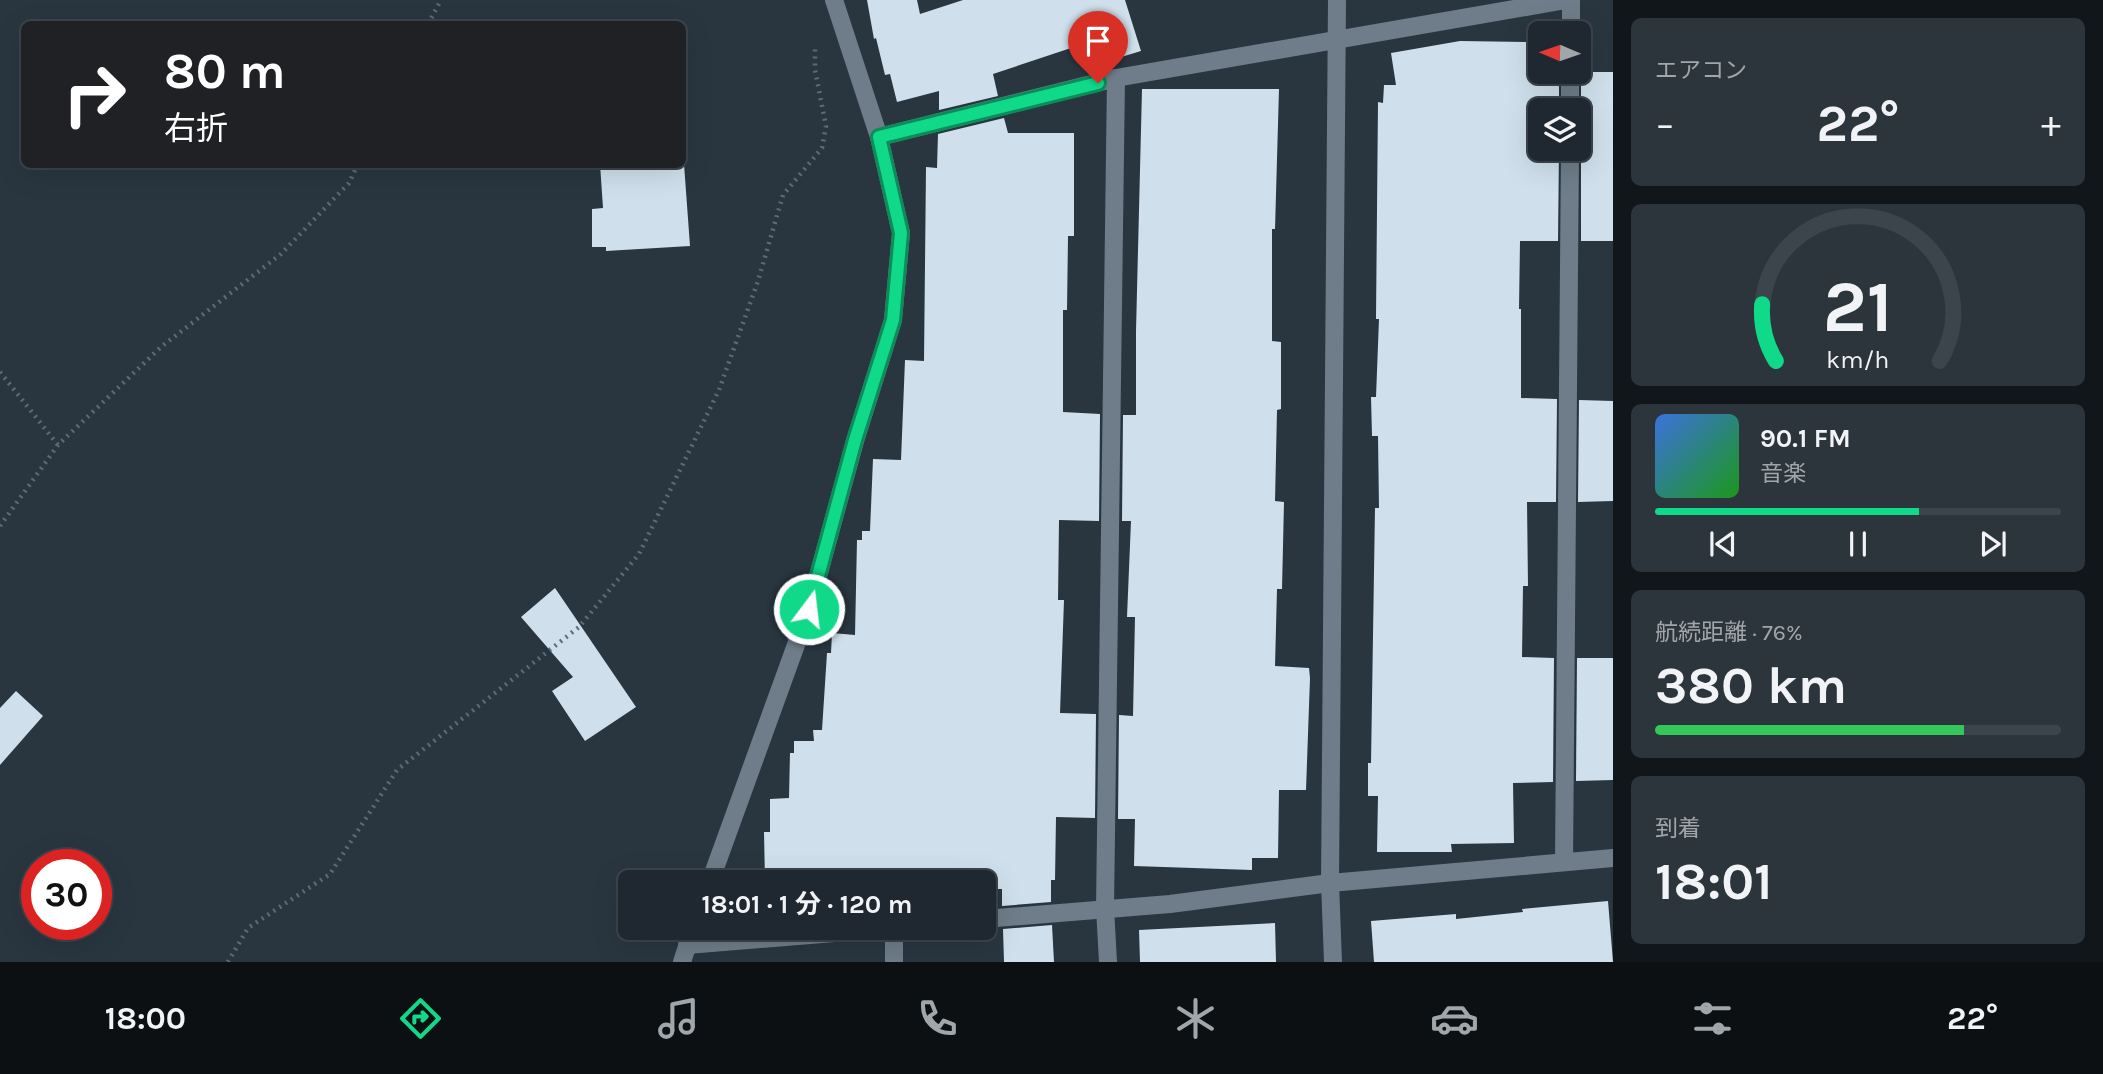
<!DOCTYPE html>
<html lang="ja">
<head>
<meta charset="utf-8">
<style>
	:root { --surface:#1f2830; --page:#2c343c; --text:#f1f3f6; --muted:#a1a6ab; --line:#3c444c; --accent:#10d98a }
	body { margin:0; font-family:Karla,"Noto Sans JP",sans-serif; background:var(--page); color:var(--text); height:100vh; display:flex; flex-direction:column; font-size:26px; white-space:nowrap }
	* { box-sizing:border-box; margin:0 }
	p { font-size:23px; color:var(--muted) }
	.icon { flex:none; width:38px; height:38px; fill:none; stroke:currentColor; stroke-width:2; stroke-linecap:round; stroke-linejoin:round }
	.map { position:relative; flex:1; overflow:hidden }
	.panel { display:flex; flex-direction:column; gap:18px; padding:18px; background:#11161a; width:490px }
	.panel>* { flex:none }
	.banner { position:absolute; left:21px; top:21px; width:665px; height:147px; border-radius:10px; box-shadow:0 7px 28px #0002,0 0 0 2px var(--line); background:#202124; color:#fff; overflow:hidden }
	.needle { width:46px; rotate:272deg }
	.fabs { position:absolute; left:1528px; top:21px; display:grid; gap:14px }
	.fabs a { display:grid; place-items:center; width:63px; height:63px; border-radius:10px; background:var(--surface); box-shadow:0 7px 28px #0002,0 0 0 2px var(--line); font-size:35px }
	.speed { position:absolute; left:21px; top:849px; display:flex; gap:14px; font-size:35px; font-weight:700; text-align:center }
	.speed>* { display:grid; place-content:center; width:91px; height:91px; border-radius:50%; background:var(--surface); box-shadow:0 7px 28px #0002,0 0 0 2px var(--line); line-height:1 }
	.speed .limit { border:10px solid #d22; background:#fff; color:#111 }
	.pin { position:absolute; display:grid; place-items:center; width:60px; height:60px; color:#fff; margin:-72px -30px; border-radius:50% 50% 50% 0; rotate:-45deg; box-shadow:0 0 7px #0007 }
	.pin .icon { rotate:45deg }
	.me { position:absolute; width:77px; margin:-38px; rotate:15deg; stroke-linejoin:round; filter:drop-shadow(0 0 5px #0008) }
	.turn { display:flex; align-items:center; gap:24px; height:147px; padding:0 28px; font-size:32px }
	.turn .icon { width:91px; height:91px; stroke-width:2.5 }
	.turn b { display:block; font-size:49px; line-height:60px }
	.big { font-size:52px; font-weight:700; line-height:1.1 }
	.panel .card { flex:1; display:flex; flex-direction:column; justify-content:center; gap:10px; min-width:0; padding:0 24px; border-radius:10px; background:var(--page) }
	.panel .dial { align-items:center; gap:0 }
	.dial svg { height:182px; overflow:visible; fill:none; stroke:var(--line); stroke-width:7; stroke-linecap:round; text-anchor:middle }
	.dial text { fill:var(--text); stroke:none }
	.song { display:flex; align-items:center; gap:21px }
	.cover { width:84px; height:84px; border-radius:10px; background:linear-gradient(135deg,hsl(220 70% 55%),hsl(120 70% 35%)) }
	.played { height:7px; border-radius:4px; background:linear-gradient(90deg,var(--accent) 65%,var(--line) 65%) }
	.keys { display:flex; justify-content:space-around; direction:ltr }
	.heat { display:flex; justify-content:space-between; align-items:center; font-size:38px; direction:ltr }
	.charge { height:10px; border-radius:5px; background:linear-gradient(90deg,#34c759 76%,var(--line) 0) }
	.trip { position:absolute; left:618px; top:870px; width:378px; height:70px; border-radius:10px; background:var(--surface); box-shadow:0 7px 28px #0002,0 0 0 2px var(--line); font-weight:700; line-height:70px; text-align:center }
	.tabs { display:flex; height:112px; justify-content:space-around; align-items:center; background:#0c1013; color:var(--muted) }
	.tabs .icon { width:49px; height:49px }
	.tabs .selected { color:var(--accent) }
	.tabs b { font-size:32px; color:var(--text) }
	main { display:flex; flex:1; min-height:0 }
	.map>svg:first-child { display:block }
	.building { fill:#cfe0ec }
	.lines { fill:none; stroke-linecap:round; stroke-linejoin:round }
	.path { stroke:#5f6b74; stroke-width:4.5; stroke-dasharray:2 5; stroke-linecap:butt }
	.minor { stroke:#6e7d89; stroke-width:18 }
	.route-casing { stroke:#0a8d5a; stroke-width:18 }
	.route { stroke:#10d98a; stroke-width:12 }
</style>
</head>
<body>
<main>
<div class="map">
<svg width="1613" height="962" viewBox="0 0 1613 962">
	<rect width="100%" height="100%" fill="#293640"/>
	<g class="building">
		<path d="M867 0H917L920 14 963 0H1125L1141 51 1108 61 1102 41 1078 49 1077 46 993 74 998 96 939 110V91L897 102 890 74 885 75 876 38 874 39Z"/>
		<path d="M1460 41 1533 42 1532 72H1559V110H1540V149H1559L1558 241H1520L1519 309H1521V398L1557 399 1556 502H1527L1528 586H1523L1522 657 1554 658 1553 782 1513 783 1514 843 1451 844 1452 852H1377L1378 796H1368V763H1371L1375 508H1379L1378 436H1372L1371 397H1376L1379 319H1376L1378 102 1383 103 1384 85H1396L1391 53Z"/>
		<path d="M1581 72H1613V241H1581V149L1578 142V117L1581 110Z"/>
		<path d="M1142 89H1279L1275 229H1272V341L1281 342V409L1277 410 1275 501 1284 502 1282 589H1277L1275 666 1309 668 1310 678 1306 790H1279L1278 858H1252V870L1134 866 1135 819H1118L1119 715 1133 716 1135 617H1127L1131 521H1122L1123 415H1136V331Z"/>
		<path d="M1004 118 1008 133H1074V236H1068L1067 310H1063V412L1100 414 1099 521 1059 520 1058 600H1064L1060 713 1096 714 1095 818 1056 817 1055 880H1051V902L1002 906V889H997L998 882H765L764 832H770V799L789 798 790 753H794V741H814L813 730H822L827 653H831L832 633 855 635 857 540H862V531H870L873 459 901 460 905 360 924 361 926 167 937 168 938 134Z"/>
		<path d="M600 164H684L690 246 606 251V247H592V209L603 208Z"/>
		<path d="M1579 400 1613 401V501L1578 502Z"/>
		<path d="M555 588 636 707 585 741 552 691 573 677 521 617Z"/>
		<path d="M1577 658H1613V780L1576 781Z"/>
		<path d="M16 691 43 716 0 765V708Z"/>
		<path d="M1608 901 1613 962H1374L1371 921 1456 914V919L1523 912 1522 909Z"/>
		<path d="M1275 923 1276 962H1140L1139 930Z"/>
		<path d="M1052 925 1054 962H1004L1003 929Z"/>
	</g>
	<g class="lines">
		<g class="path">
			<path d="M428 24 441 0"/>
			<path d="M0 372 58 445"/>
			<path d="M0 526 58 445 161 347 281 254 349 183 358 164"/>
			<path d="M228 962 248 928 330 874 397 770 579 627 639 554 719 390 758 281 783 195 822 148 826 126 815 70V46"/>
		</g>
		<g class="minor">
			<path d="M1571 33V0"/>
			<path d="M1570 110V72"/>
			<path d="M879 137 1116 78"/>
			<path d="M1564 862 1570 149"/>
			<path d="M710 882 809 609 855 441 893 320 901 233 879 137 834 0"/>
			<path d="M984 919 1170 904 1330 883 1613 858"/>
			<path d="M687 945 895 928"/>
			<path d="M682 962 693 928"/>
			<path d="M894 962V928"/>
			<path d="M1108 962 1105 908 1116 78 1566 0"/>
			<path d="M1333 962 1330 883 1337 0"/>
		</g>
	</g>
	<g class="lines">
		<g class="route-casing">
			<path id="route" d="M809 609 855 440 893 320 901 233 879 137 1098 83"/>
		</g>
		<use href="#route" class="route"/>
	</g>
</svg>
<div class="fabs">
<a><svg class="needle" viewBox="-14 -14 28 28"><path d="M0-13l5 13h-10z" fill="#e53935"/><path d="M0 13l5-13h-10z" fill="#a1a6ab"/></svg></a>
<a><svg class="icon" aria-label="layers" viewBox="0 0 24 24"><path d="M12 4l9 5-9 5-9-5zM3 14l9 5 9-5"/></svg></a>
</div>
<div class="speed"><div class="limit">30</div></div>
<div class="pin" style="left:1098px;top:83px;background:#d93025"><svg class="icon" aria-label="arrive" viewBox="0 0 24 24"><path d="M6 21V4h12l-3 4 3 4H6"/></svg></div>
<svg class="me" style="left:809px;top:609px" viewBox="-20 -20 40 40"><circle r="17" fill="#10d98a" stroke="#fff" stroke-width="3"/><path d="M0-11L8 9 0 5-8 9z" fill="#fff"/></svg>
<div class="trip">18:01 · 1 分 · 120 m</div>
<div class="banner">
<div class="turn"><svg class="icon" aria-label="right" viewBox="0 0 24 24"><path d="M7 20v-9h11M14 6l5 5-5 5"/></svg><div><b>80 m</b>右折</div></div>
</div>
</div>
<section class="panel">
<div class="card"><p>エアコン</p>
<div class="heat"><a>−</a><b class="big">22°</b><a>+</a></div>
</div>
<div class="card dial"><svg viewBox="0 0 100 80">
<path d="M14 69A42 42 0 1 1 86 69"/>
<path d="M14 69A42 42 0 0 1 8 44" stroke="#10d98a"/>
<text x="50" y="56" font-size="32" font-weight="700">21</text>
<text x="50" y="72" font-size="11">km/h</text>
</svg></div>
<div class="card">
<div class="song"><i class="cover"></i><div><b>90.1 FM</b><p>音楽</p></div></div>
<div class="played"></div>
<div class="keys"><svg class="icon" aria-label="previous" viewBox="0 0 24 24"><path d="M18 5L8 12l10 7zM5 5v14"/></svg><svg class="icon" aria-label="pause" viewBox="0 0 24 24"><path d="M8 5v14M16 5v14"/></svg><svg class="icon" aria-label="next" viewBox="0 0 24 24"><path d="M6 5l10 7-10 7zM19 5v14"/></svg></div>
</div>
<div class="card"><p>航続距離 · 76%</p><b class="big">380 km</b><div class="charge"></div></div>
<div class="card"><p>到着</p><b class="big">18:01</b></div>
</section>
</main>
<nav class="tabs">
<b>18:00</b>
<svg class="icon selected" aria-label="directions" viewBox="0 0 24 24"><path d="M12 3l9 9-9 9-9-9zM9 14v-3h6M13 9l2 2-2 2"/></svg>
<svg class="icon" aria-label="music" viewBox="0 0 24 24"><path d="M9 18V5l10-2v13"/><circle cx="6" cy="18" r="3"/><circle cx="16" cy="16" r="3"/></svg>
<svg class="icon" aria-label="phone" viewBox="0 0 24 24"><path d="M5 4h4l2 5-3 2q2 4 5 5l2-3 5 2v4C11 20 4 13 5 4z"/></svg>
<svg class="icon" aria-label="climate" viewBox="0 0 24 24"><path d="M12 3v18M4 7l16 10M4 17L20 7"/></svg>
<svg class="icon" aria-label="car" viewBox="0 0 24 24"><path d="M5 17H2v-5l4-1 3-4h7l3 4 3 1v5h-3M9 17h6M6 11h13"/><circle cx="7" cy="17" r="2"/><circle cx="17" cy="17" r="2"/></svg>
<svg class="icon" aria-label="filters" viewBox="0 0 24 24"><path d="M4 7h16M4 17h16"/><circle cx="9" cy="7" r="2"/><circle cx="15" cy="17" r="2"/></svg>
<b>22°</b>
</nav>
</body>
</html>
